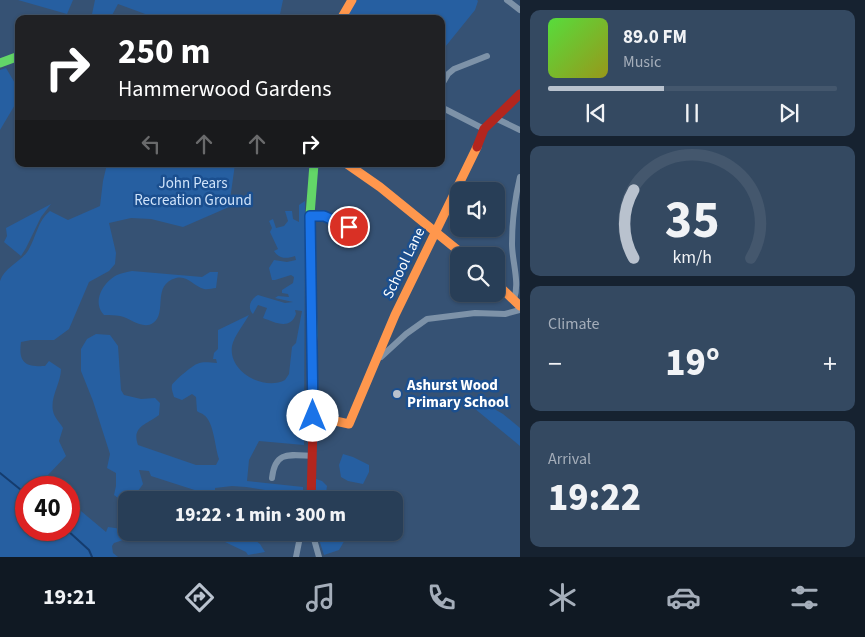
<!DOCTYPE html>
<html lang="en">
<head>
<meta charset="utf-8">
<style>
	:root { --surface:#283e57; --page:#344961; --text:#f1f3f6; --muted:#a5aeba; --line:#44576d; --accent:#b9c2ce }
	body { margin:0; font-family:"Source Sans 3",sans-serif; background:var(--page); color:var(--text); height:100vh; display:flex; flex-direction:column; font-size:19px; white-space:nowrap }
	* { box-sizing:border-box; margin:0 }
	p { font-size:16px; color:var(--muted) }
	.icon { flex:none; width:28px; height:28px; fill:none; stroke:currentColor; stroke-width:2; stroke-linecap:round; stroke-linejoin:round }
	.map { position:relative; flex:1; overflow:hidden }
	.sheet { display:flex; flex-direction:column; gap:10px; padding:10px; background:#162230; width:345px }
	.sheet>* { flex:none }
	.hud { position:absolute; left:15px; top:15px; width:430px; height:152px; border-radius:10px; box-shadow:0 1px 4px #0004,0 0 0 1px var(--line); background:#202124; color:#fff; overflow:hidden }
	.controls { position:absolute; left:450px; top:182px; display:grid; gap:10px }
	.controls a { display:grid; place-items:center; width:55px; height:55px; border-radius:10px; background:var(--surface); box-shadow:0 1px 4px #0004,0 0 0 1px var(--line); font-size:25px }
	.speed { position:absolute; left:15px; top:476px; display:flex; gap:10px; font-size:25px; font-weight:700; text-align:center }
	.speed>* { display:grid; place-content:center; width:65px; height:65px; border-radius:50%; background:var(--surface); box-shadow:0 1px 4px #0004,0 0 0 1px var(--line); line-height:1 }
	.speed .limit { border:8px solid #d22; background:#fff; color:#111 }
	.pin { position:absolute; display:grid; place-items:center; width:42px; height:42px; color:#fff; margin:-21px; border:2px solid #fff; border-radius:50%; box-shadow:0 1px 5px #0007 }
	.me { position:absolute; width:55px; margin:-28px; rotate:0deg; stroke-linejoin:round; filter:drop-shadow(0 0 4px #0008) }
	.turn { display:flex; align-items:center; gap:18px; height:105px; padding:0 20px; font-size:22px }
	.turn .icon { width:65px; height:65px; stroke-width:2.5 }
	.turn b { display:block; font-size:35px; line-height:42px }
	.lanes { display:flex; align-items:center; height:48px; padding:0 20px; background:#0003; justify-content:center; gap:25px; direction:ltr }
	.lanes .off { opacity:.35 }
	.big { font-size:38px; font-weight:800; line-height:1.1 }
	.sheet .card { flex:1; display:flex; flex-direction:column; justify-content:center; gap:8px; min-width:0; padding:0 18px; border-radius:10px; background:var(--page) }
	.sheet .dial { align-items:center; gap:0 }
	.dial svg { height:130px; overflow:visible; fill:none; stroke:var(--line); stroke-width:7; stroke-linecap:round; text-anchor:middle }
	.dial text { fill:var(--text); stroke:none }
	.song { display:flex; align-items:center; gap:15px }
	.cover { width:60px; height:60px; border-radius:8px; background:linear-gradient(135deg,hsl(110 70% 55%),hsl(60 70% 35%)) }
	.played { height:5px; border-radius:2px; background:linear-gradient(90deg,var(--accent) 40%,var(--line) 40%) }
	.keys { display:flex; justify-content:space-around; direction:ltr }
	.heat { display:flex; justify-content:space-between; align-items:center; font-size:28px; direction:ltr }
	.trip { position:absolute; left:118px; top:491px; width:285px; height:50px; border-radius:10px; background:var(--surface); box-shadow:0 1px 4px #0004,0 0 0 1px var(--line); font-weight:800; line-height:50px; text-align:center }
	.dock { display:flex; height:80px; justify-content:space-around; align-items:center; background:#101923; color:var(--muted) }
	.dock .icon { width:35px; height:35px }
	.dock .on { color:var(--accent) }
	.dock b { font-size:22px; color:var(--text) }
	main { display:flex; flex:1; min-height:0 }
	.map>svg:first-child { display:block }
	.green { fill:#265fa1 }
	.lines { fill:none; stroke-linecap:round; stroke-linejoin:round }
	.stream { stroke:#153c6e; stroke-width:2 }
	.street { stroke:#7d92a8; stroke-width:6 }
	.fast { stroke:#63d668; stroke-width:9 }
	.slow { stroke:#ff974d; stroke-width:9 }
	.jam { stroke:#b3261e; stroke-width:9 }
	.route-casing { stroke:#114b97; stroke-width:12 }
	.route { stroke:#1a73e8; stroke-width:9 }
	.poi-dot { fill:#b9c2ce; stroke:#1b4f8f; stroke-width:2 }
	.labels { text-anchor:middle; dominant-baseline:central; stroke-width:5; stroke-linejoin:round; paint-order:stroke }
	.park-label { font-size:15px; fill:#cfe3fa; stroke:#1b4f8f }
	.street-label { font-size:15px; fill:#fff; stroke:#1b4f8f }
	.poi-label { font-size:15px; font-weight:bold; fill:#fff; stroke:#1b4f8f; text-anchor:start }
</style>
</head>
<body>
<main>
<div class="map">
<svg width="520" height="557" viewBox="0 0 520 557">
	<rect width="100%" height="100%" fill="#365274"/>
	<g class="green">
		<path d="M18 0H73L67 14Z"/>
		<path d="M95 0H283L279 19H149L148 15 118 4 110 19H91Z"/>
		<path d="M357 0H477L478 1 475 10 441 52V19H350L347 16Z"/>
		<path d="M6 68 19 90V102L16 103 0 130V70Z"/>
		<path d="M107 164H235L229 207 183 227 151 219 131 218 109 223 116 253 115 264 109 271 89 282 69 329 54 340H31L21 342C18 363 26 367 45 366L49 361 61 369C61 383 50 397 53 411 54 417 60 423 63 428L59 441 66 456 47 476 45 480 52 487 26 488V530H69V501L106 532 108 527 122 529 125 533 123 540 114 543 112 546 113 553 118 557H0V281C5 266 22 262 29 249 36 237 38 220 50 211L68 220 100 206 103 181Z"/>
		<path d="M305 201 304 445 259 441 249 460 247 481 303 487V496L246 487 232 486 215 488V496L212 500H208L207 494 151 476 149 471 139 470 143 484C136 494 133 499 121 500L114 495 116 486V473L107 468 110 454 93 401 81 371V349L87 339 96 334 110 335 118 346 121 390 124 395 141 399 155 398 160 403 159 415C148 424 131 426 138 445L196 465H216L219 459C215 448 214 422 204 415 202 413 199 413 197 411L196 397 192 394 182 400 174 397C173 393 171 389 172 385 174 381 193 365 197 364 205 361 209 363 217 363L216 359H213L214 353 218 349V330L249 315C244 324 234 336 232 346 228 372 264 391 285 380L289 374 292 347 296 343 302 311 295 310 296 314C290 331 274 322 263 318L267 308 258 305 253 314C247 308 250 299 258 295L285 303 293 302 275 298 278 296 289 297 288 294 282 293V290L293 283 294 277 291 275 275 280H272L269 268 274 260 287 262 296 260 295 256C287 259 279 259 274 251L278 249 270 232 272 228 269 221 273 219 276 228 284 226 288 221 285 211H292L293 219 299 222V205Z"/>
		<path d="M51 204 41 217 26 248 21 256 4 242 7 236 6 228Z"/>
		<path d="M132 271 202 277 210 272H218L216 288C212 288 208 290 204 289 193 286 188 275 176 278 151 285 168 313 153 323 143 330 130 318 120 316 115 315 110 315 104 315 92 302 102 283 117 275 121 273 127 272 132 271Z"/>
		<path d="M482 402 503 414 520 428V446L474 408Z"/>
		<path d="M343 454 353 457 369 465V472L363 484 348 481 341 477 339 465Z"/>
		<path d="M316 479 322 481 327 486 325 500H316Z"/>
		<path d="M215 533H247L260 544 265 552 248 555 246 552 225 542Z"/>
		<path d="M317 533V532L349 533 339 550 324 555Z"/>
	</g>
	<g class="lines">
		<g class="stream">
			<path d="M0 473 26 494"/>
			<path d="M67 530 89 550 92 557"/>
		</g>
		<g class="street">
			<path d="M507 0 520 10"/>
			<path d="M441 86 448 74 454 69 487 56"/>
			<path d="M441 107 484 129"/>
			<path d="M495 118 520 130"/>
			<path d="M310 216C325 216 353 221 353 238"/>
			<path d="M514 299C520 283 512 261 512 244 512 222 515 198 520 177"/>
			<path d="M377 358 381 357 406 334 427 319 475 313 505 314 520 310"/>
			<path d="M272 478C275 450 290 455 313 456"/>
			<path d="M312 532 319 557"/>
			<path d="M296 557 301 532"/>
		</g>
		<g class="fast">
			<path d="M0 63 19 56"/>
			<path d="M313 339 310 215 314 164"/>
		</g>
		<g class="slow">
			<path d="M341 19 352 0"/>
			<path d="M347 164 380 187 465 256"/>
			<path d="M496 283 520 306"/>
			<path d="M313 416 349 424 395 315 477 147"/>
		</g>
		<g class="jam">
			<path d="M477 147 484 129 520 94"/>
			<path d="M311 500 313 425V339"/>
		</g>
	</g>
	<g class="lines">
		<g class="route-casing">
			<path id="route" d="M313 416 310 216H324L349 227"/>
		</g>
		<use href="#route" class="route"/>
	</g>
	<circle class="poi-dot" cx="397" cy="394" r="5"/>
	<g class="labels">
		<g class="park-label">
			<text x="193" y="183">John Pears<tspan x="193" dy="17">Recreation Ground</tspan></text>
		</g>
		<g class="street-label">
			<text transform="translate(404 263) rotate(-64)">School Lane</text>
		</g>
		<g class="poi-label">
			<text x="407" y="385">Ashurst Wood<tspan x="407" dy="17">Primary School</tspan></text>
		</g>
	</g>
</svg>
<div class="controls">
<a><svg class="icon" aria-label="sound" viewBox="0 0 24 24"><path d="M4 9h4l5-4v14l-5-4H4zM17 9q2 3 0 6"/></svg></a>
<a><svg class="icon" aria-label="search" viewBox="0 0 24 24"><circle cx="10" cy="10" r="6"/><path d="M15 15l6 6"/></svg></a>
</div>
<div class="speed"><div class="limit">40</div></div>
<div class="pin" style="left:349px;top:227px;background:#d93025"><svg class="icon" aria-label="arrive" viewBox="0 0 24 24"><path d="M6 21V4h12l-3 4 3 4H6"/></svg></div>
<svg class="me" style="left:313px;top:416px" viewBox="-20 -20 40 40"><circle r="19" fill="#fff"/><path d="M0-13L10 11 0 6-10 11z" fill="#1a73e8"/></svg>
<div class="trip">19:22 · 1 min · 300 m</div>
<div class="hud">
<div class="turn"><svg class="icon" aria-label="right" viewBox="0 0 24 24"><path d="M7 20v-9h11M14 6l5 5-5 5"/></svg><div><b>250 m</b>Hammerwood Gardens</div></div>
<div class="lanes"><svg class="icon off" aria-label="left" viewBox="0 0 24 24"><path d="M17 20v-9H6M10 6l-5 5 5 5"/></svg><svg class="icon off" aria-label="ahead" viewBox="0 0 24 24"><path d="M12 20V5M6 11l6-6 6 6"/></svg><svg class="icon off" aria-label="ahead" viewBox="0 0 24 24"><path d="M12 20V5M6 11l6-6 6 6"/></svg><svg class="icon" aria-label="right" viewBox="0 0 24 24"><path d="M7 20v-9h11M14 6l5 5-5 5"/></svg></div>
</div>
</div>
<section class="sheet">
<div class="card">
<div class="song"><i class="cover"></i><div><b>89.0 FM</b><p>Music</p></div></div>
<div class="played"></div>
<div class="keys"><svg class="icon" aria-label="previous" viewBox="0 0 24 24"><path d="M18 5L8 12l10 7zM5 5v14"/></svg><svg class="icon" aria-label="pause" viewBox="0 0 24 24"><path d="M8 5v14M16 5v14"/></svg><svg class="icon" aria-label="next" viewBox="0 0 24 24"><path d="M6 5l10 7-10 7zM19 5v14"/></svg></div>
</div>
<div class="card dial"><svg viewBox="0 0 100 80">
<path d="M14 69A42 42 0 1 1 86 69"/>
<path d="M14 69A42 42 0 0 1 14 27" stroke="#b9c2ce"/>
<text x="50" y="56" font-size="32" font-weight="700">35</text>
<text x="50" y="72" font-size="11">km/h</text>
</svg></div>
<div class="card"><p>Climate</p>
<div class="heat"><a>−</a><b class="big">19°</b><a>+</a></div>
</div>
<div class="card"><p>Arrival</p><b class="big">19:22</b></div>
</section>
</main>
<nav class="dock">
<b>19:21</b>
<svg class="icon on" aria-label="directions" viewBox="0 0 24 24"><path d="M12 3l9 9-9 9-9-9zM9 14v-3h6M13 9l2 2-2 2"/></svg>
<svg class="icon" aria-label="music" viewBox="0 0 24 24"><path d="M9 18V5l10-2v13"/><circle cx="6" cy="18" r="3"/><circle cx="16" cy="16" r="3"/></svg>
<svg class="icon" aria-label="phone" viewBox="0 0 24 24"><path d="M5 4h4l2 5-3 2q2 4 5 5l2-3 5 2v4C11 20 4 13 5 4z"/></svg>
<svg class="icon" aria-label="climate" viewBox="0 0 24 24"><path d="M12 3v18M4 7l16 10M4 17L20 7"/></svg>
<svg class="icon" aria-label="car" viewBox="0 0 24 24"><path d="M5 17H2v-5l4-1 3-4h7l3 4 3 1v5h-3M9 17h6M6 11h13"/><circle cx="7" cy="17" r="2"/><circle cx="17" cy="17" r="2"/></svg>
<svg class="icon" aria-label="filters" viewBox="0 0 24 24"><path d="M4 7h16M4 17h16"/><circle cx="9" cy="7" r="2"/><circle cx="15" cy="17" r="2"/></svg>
</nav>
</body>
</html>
